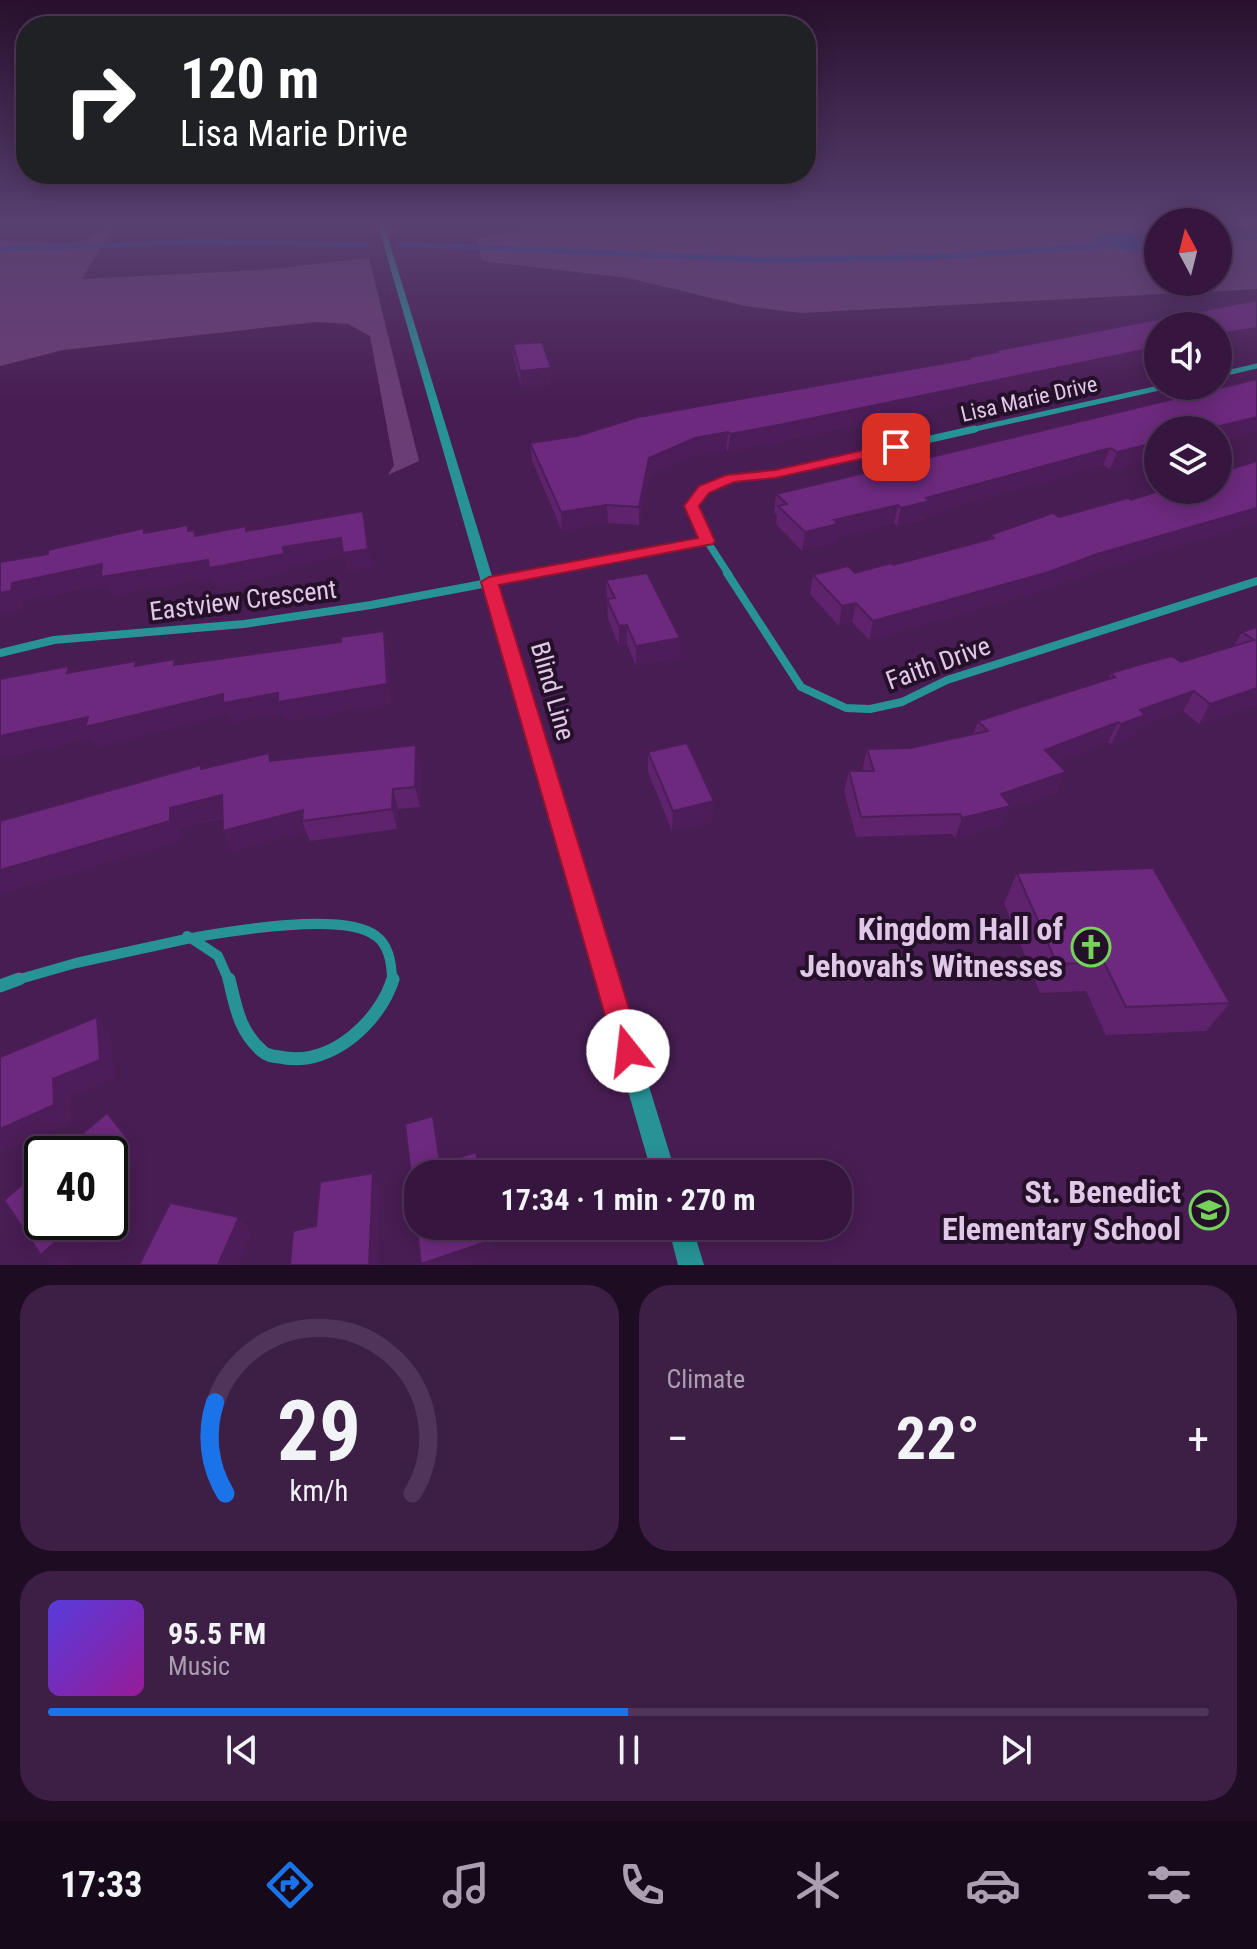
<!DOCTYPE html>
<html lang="en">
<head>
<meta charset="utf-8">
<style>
	:root { --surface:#36163e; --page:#3d1f45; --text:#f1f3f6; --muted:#aa9fb0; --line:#503558; --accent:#1a73e8 }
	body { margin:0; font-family:"Roboto Condensed",sans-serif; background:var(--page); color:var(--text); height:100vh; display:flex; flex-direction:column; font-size:30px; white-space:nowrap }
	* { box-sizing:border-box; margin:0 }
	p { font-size:26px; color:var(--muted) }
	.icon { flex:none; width:44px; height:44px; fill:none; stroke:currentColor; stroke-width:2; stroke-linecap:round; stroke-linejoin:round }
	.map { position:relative; height:1265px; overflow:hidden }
	.drawer { display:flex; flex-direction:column; gap:20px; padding:20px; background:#1e0c22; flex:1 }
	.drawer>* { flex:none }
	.hud { position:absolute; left:16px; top:16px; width:800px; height:168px; border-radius:32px; box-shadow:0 4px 20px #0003,0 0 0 2px var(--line); background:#202124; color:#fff; overflow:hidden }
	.needle { width:52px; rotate:353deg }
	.buttons { position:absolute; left:1144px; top:208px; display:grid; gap:16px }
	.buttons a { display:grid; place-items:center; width:88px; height:88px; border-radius:50%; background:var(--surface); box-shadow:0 4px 20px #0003,0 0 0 2px var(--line); font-size:40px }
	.speed { position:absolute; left:24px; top:1136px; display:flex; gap:16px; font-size:40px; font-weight:700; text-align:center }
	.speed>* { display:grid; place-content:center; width:104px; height:104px; border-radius:50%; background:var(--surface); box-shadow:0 4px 20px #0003,0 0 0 2px var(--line); line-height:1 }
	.speed .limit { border:4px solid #111; border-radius:12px; background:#fff; color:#111 }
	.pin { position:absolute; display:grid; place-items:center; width:68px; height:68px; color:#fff; margin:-34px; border-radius:16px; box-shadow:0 4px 12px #0006 }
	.me { position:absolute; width:88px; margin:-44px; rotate:344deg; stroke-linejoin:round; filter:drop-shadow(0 0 6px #0008) }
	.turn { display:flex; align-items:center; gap:28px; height:168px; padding:0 32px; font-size:36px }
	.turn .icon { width:104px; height:104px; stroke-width:2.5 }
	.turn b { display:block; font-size:56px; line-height:68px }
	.big { font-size:60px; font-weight:700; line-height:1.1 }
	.drawer .tile { flex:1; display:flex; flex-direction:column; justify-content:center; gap:12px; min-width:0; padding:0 28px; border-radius:32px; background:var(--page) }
	.drawer .dial { align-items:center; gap:0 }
	.dial svg { height:208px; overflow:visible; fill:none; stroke:var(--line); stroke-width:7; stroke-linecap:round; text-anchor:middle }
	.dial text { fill:var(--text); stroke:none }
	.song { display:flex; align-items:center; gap:24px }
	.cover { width:96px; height:96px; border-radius:12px; background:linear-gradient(135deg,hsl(250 70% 55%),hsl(300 70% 35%)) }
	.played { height:8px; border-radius:4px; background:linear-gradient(90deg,var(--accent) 50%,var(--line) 50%) }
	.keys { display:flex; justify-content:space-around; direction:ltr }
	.heat { display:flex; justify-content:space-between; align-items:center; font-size:44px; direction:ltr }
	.drawer .tiles { flex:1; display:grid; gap:20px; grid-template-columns:1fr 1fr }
	.tile:last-child { grid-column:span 2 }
	.trip { position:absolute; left:404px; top:1160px; width:448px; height:80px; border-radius:32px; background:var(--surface); box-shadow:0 4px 20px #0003,0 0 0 2px var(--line); font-weight:700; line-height:80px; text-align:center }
	.tab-bar { display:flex; height:128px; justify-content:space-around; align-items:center; background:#160919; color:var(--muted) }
	.tab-bar .icon { width:56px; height:56px }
	.tab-bar .on { color:var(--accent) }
	.tab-bar b { font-size:36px; color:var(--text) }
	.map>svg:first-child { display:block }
	.green { fill:#6b3d77 }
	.water { fill:#11499c }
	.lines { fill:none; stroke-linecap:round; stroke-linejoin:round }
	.stream { stroke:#11499c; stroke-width:5 }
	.minor-far4 { stroke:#279397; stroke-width:5 }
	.minor-far3 { stroke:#279397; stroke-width:7 }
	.minor-far2 { stroke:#279397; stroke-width:8 }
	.minor-far1 { stroke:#279397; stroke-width:10 }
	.minor { stroke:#279397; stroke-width:13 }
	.tertiary { fill:#279397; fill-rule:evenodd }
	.wall { fill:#5e236c }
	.shaded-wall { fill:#4c1d58 }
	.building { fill:#6d297e; stroke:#4c1d58; stroke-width:2 }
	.route { fill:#e11d48; stroke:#92132f; stroke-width:2 }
	.labels { text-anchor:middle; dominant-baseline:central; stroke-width:8; stroke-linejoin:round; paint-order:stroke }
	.far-street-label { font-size:22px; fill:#e2c8e8; stroke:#241129 }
	.street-label { font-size:26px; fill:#e2c8e8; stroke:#241129 }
	.near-poi-label { font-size:32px; font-weight:bold; fill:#e2c8e8; stroke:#241129; text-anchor:end }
</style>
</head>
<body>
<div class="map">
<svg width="1257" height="1265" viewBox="0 0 1257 1265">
	<rect width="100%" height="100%" fill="#481d53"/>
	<g class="green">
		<path d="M115 225 82 279 262 270 369 258 419 461 388 475 394 465 370 336 348 324 316 322 63 350 0 366V240L61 243 85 241Z"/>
		<path d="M554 225H1158V229L1131 230 1135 251 1158 248V282H1218V225L1221 232 1257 239V289L801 313 745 306 628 278 482 261 477 239Z"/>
	</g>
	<path class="water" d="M1158 229V248L1135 251 1100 246 1091 235Z"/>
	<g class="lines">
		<g class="stream">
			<path d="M1218 238 1257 234"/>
			<path d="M400 244 767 260 934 257 1100 246"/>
			<path d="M0 249 199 242 367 245"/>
		</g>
		<g class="minor-far4">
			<path d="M1218 375 1257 366"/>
			<path d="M966 431 1168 386"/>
		</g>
		<g class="minor-far3">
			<path d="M530 575 707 541"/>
			<path d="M729 575 707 541 691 506 707 488 728 480 775 474 975 429"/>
		</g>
		<g class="minor-far2">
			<path d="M727 573 801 687 846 708 870 709 902 702 947 680 1257 581"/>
			<path d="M0 653 54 640 244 624 371 605 541 573"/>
		</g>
		<g class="minor-far1">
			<path d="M187 936 191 938"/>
			<path d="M191 938 218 956 229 981"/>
			<path d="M191 938C231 931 344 911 376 936 390 946 392 966 392 981"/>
			<path d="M13 981 76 963 191 938"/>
		</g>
		<g class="minor">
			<path d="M229 979C236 1007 239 1031 262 1051 268 1057 277 1056 285 1058 333 1065 380 1021 393 979"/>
			<path d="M0 986 19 979"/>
		</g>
		<g class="tertiary">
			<path d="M378 225H384L676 1174H652Z"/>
			<path d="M668 1226H692L704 1265H678Z"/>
		</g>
	</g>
	<g class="wall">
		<path d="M1257 300V342L1218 349V326L777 443 728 451 726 449 694 456 649 475 639 525 608 523 562 531 532 460 530 443 577 436 965 360 966 358 994 353V351Z"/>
		<path d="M513 344 551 368V384L521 387 514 360Z"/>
		<path d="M1257 379V431L1110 469 1103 465 926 515 925 519 897 526 894 523 835 538V542L802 551 776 524 777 515 774 512 776 494Z"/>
		<path d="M1131 500 1090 573 1042 591 869 640 852 622 839 626 810 594 813 575 855 573 893 565 989 539 990 535Z"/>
		<path d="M606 580 680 638 679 657 636 666 627 644 619 646 608 619Z"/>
		<path d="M1257 627V704L1199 724 1183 711 1139 727 1135 735 1111 744 1108 742 1057 762V792L1010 808 1002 826 955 838 952 834 856 837 844 791 849 771H862L867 749 910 748 973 735 978 721 1108 679 1111 673 1181 662 1234 646 1242 632Z"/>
		<path d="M648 752 713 822 672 831 648 772Z"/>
		<path d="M269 753 272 761 421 766 420 807 398 809 397 829 310 841 306 832 232 851 222 818 180 828V841L0 894 202 769Z"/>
		<path d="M1017 873 1230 1003 1206 1031 1106 1035 1086 991 1040 993 1004 903Z"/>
	</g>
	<g class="shaded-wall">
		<path d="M1257 328V342L1218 349V334Z"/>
		<path d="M1158 347V361L777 443 728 451 730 434Z"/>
		<path d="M551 368V384L521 387 520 371Z"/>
		<path d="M1257 417V431L1218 442V430H1204Z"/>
		<path d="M728 432 726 449 694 456 649 475 639 525V507L649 458 695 438Z"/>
		<path d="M1158 442V457L1110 469 1117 452Z"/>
		<path d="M1110 448 1103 465 926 515 925 519 897 526 901 508 926 498Z"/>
		<path d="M607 505 608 523 562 531 561 512Z"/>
		<path d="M898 505 894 523 835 538V542L802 551 805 532 834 520Z"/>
		<path d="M1257 508V523L1090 573 1042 591 869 640 873 621Z"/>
		<path d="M363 511 367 530 372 568 347 571 344 557 289 566 290 573 216 588 212 579 110 596 104 585 23 602 21 610 0 615V593L12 583 102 564 283 547Z"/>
		<path d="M856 603 852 622 839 626 842 606Z"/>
		<path d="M627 625V644L619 646V626Z"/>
		<path d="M384 631 389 651 391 704 285 722 282 714 231 723 227 715 96 747 92 739 0 759V736Z"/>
		<path d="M680 638 679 657 636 666V646Z"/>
		<path d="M1257 688V704L1199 724 1210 704Z"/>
		<path d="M1194 691 1183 711 1139 727 1135 735 1111 744 1121 724 1140 710Z"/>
		<path d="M1118 722 1108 742 1037 771 1045 750Z"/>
		<path d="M416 745 421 766 420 807 415 787Z"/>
		<path d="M1066 772 1057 792 1010 808 1002 826 955 838 962 818 1001 794Z"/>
		<path d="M393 789 398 809 397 829 392 809Z"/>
		<path d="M222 795 231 815 180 828V841L0 894V870L170 808Z"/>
		<path d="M714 801 713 822 672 831 673 811Z"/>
		<path d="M303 810 302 821 306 832 232 851 223 831Z"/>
		<path d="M97 1017 111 1036 115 1078 70 1098 71 1123 0 1154V1129Z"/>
		<path d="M107 1113 142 1155 116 1178 134 1202 66 1265H53L41 1255 77 1222H110V1154H108Z"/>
		<path d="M433 1116 438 1133 445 1174 440 1163Z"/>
		<path d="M373 1173 380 1190 378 1265H369Z"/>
		<path d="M239 1217 252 1233 238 1265H218Z"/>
		<path d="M489 1226H491L496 1255 468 1265H421Z"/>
	</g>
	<g class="building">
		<path d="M1257 300V328L1218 334V326H1158V347L779 425 730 434 728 432 695 438 649 458 639 507 607 505 561 512 530 443 577 436 638 417 968 359 966 358 996 352 994 351Z"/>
		<path d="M542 342 551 368 520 371 513 344Z"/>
		<path d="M1257 379V417L1204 430H1158V442L1117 452 1110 448 926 498 930 501 901 508 898 505 834 520 838 524 805 532 778 506 787 504 776 494Z"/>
		<path d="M1257 461V508L1097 554 1049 572 873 621 856 603 842 606 813 575 848 566 855 573 891 563 893 565 994 538 990 535 1053 513 1059 517 1128 498 1131 500 1162 490H1218V473Z"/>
		<path d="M363 511 368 549 343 553 341 538 283 547 284 554 209 568 208 560 101 577 102 564 12 583 11 591 0 593V562L48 554V550L144 528V533L188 525V531L194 530 195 536 246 526V531Z"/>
		<path d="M647 573 680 638 636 646 627 625 619 626 607 599 615 598 606 580Z"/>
		<path d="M1257 627V688L1210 704 1194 691 1140 710 1145 715 1121 724 1118 722 1045 750 1066 772 1001 794 1011 806 962 818 960 814 861 817 849 771H874L867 749 910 748 988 731 978 721 1115 677 1111 673 1145 663 1172 656 1181 662 1254 640 1242 632Z"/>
		<path d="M384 631 387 684 278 702V693L223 703V694L85 727 88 717 0 736V679L69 666 67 673 136 661 135 666 175 659 174 665 341 642V637Z"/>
		<path d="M687 743 714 801 673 811 648 752Z"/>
		<path d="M416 745 415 787 393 789 392 809 302 821 303 810 223 831 222 795 170 808V821L0 870V821L201 765V769L269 753 270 761Z"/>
		<path d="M1153 868 1230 1003 1126 1007 1104 962 1057 964 1017 873Z"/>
		<path d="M97 1017 100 1060 53 1079 54 1105 0 1129V1057Z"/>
		<path d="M107 1113 127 1138 108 1154H58Z"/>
		<path d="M433 1116 440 1163 476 1152 480 1174H418V1226H489L492 1240 421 1264 405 1124Z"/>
		<path d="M42 1168V1222H77L41 1255 4 1200Z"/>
		<path d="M373 1173 369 1265H290L293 1231 316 1226 320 1182Z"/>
		<path d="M110 1175 118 1185 110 1192Z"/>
		<path d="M170 1203 239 1217 218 1265H139Z"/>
	</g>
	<linearGradient id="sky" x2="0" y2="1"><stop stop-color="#28102e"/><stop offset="0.56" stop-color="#584071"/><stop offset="1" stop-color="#584071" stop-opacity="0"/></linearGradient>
	<rect width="1257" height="402" fill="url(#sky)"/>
	<path class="route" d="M896 443 903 447 901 450 775 478 734 482 709 493 699 506 715 541 713 544 499 585 642 1051 638 1061 628 1065 618 1061 481 582 489 577 698 538 684 506 699 486 726 475 775 470Z"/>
	<defs>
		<g id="church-ring" transform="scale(2)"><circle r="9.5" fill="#241129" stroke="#75d25a" stroke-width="1.5"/><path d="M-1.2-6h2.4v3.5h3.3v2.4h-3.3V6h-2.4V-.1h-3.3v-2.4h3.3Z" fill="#75d25a"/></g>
		<g id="school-ring" transform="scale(2)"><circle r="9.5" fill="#241129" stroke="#75d25a" stroke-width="1.5"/><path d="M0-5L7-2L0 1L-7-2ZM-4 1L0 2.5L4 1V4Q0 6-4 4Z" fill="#75d25a"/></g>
	</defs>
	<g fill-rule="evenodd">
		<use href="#church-ring" x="1091" y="947"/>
		<use href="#school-ring" x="1209" y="1210"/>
	</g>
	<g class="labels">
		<g class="far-street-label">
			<text transform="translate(1029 399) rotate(-13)">Lisa Marie Drive</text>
		</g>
		<g class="street-label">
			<text transform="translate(243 600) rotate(-7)">Eastview Crescent</text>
			<text transform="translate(938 663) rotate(-20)">Faith Drive</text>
			<text transform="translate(553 691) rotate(74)">Blind Line</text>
		</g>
		<g class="near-poi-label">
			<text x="1063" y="929">Kingdom Hall of<tspan x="1063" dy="37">Jehovah's Witnesses</tspan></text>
			<text x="1181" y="1192">St. Benedict<tspan x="1181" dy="37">Elementary School</tspan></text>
		</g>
	</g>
</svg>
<div class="buttons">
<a><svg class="needle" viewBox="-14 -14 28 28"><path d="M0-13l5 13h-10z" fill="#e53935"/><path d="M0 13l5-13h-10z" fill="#aa9fb0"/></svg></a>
<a><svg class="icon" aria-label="sound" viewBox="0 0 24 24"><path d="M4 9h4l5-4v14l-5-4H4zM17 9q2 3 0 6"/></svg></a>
<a><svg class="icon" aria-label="layers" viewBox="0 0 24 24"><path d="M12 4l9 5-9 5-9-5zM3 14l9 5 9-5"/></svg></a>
</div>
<div class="speed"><div class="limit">40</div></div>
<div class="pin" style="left:896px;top:447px;background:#d93025"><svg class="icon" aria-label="arrive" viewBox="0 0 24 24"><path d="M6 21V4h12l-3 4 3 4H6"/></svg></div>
<svg class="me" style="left:628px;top:1051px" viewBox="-20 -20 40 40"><circle r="19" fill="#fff"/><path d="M0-13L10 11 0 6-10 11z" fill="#e11d48"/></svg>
<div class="trip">17:34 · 1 min · 270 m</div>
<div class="hud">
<div class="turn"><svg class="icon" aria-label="right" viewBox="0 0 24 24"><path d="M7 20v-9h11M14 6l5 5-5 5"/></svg><div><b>120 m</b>Lisa Marie Drive</div></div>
</div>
</div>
<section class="drawer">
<div class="tiles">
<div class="tile dial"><svg viewBox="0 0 100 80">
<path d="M14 69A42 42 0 1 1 86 69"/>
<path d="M14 69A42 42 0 0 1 10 34" stroke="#1a73e8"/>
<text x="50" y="56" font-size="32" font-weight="700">29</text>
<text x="50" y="72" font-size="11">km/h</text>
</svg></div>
<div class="tile"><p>Climate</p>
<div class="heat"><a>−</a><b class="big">22°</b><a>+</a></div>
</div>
<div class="tile">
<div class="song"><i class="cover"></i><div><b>95.5 FM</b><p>Music</p></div></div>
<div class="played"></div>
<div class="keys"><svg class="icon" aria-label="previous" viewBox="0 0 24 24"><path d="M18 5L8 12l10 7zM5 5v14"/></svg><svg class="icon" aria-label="pause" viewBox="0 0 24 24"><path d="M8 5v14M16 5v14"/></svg><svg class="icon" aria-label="next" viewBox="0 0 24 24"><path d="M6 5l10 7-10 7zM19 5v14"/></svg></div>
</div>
</div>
</section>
<nav class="tab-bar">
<b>17:33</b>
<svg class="icon on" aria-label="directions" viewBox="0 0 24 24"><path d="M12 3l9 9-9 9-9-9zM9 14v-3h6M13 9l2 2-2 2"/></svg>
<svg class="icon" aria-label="music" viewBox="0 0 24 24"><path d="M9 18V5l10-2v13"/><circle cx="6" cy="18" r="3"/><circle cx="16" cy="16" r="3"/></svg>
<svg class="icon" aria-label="phone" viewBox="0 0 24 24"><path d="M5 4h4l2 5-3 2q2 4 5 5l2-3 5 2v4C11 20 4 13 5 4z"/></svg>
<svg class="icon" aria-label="climate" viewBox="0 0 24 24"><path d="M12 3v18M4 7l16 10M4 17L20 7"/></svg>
<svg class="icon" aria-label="car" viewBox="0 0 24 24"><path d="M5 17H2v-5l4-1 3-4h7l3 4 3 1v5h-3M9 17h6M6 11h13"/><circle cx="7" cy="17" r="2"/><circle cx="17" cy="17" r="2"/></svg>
<svg class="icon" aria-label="filters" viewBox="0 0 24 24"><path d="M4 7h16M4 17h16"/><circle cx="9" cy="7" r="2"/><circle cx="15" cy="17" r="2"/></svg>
</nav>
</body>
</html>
